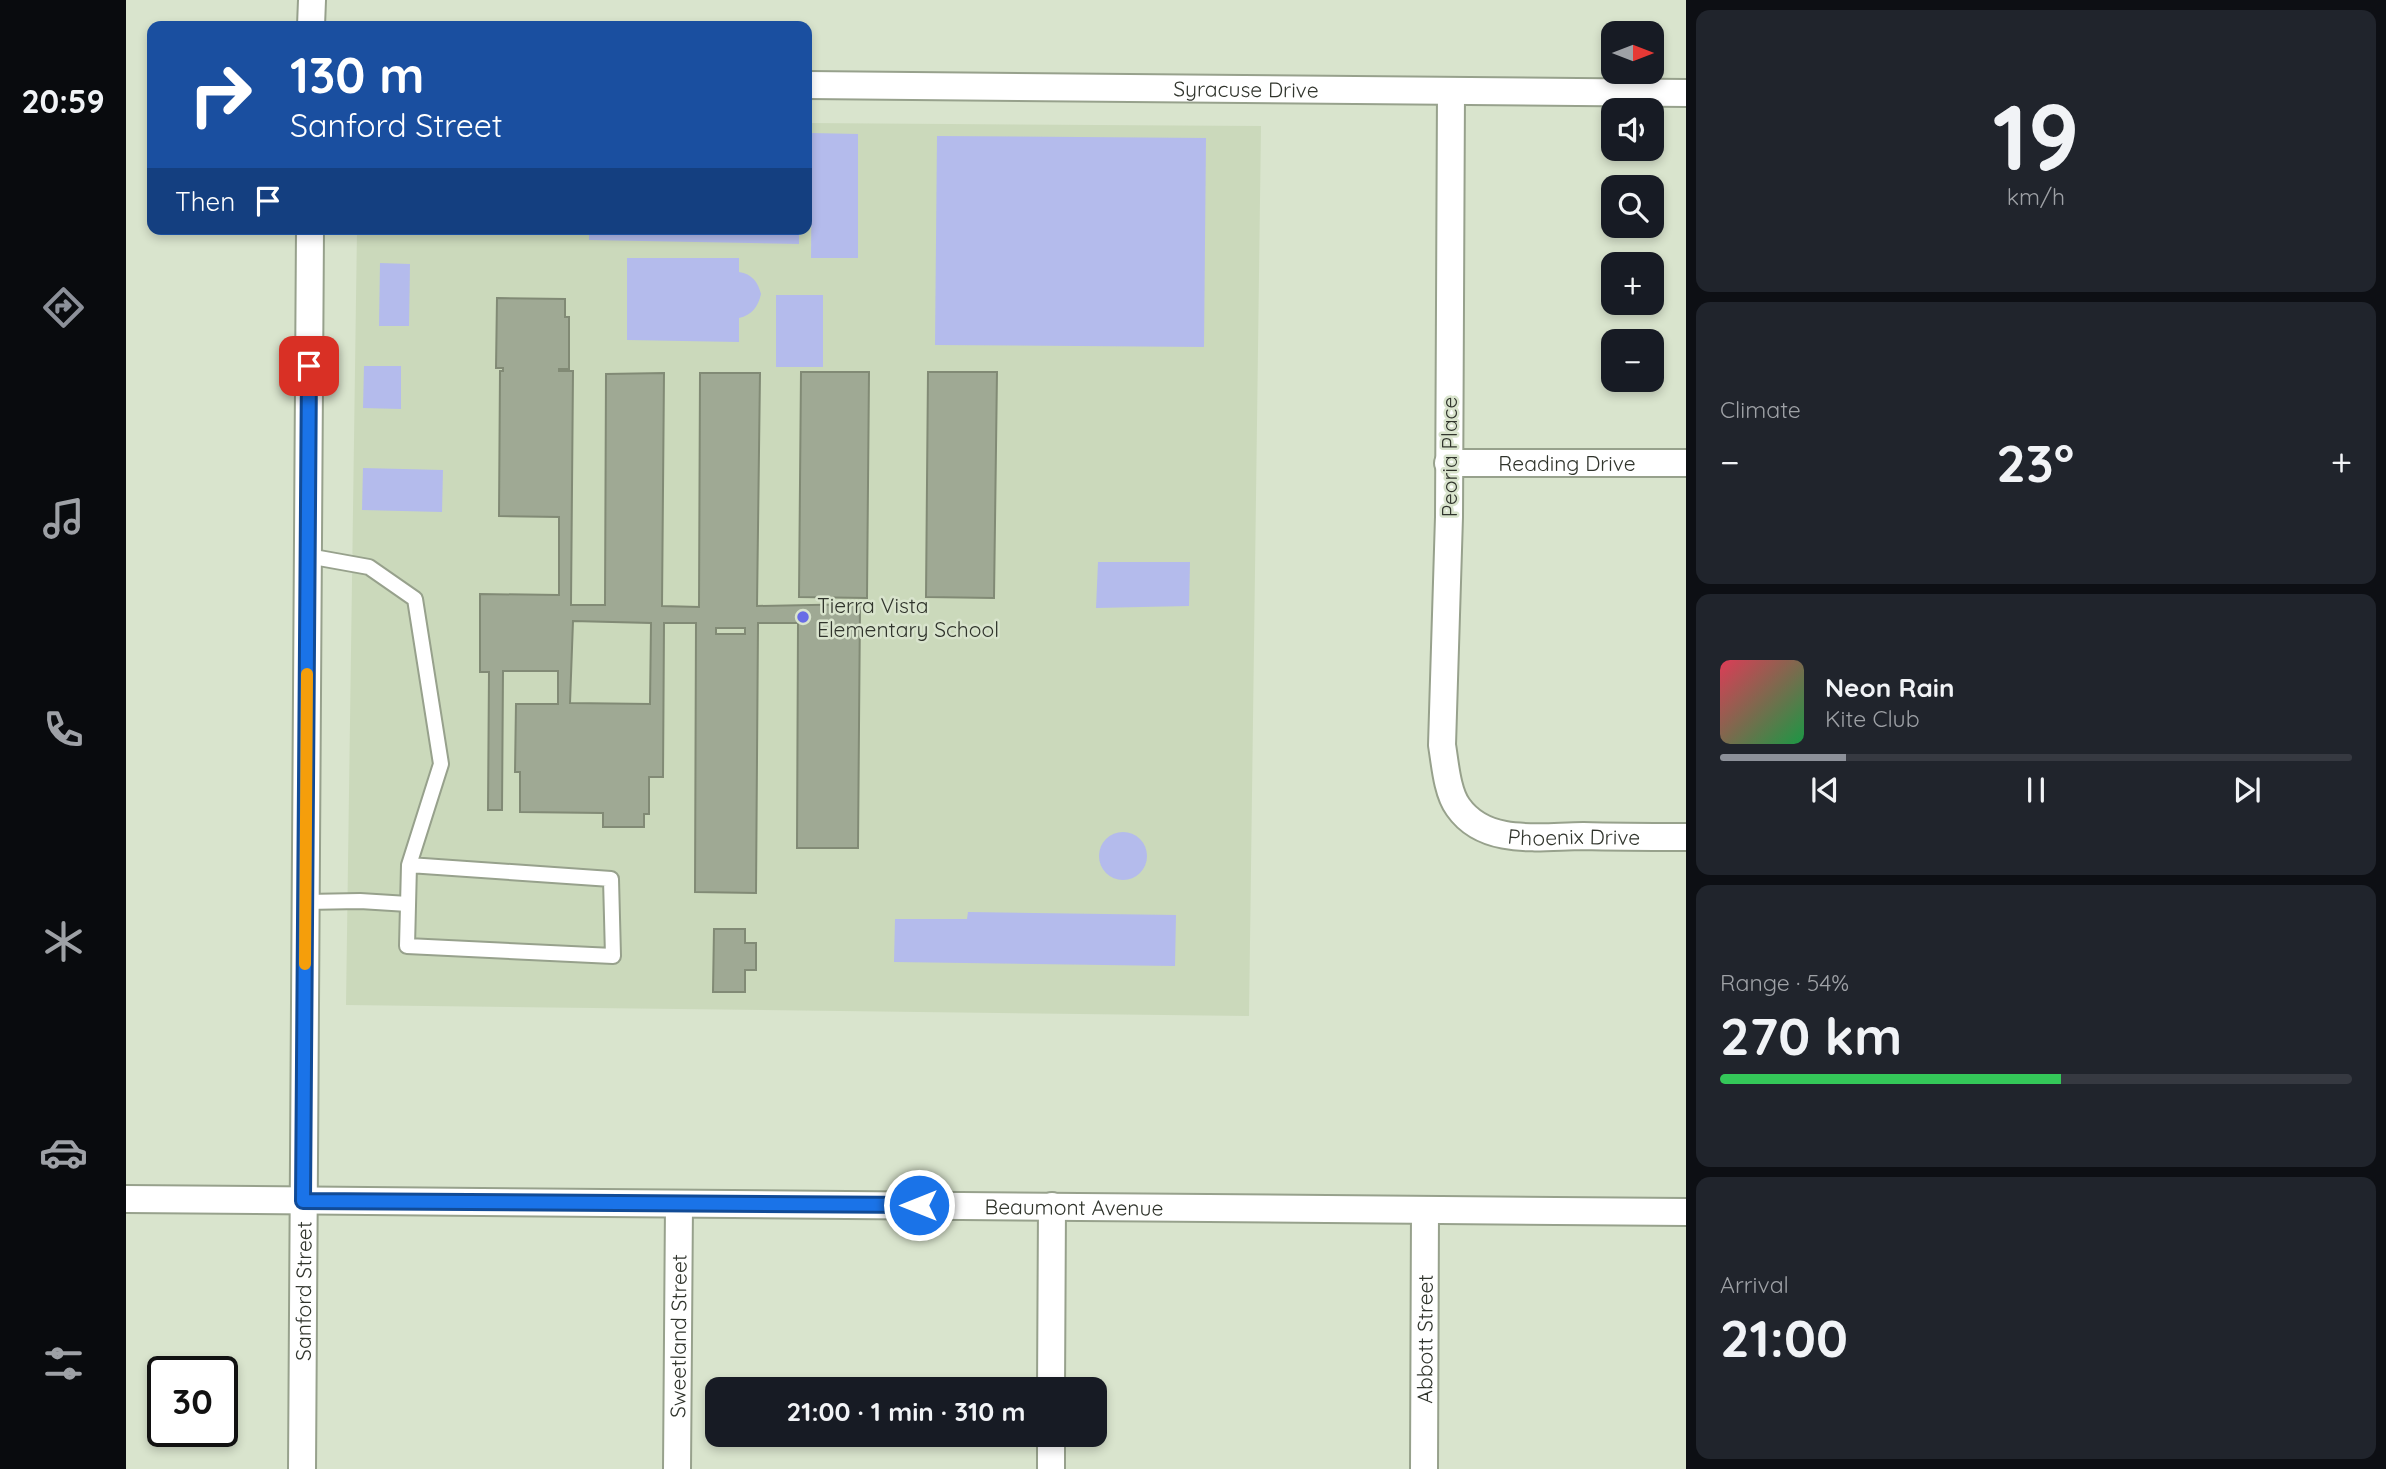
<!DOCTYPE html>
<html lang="en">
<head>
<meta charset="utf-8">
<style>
	:root { --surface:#171b24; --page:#20242c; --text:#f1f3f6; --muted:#9ea1a6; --line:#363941; --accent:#8c9099 }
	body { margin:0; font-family:Quicksand,sans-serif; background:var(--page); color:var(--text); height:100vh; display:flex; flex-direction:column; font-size:26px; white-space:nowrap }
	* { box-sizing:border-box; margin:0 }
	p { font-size:23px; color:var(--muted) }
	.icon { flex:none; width:38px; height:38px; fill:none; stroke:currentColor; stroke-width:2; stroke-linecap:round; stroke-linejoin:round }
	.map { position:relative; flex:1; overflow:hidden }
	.panel { display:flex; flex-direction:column; gap:10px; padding:10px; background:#0d0f14; width:700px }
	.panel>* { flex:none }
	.hud { position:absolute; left:21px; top:21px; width:665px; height:214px; border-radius:14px; box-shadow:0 4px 10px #0003; background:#1a4fa0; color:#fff; overflow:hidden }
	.needle { width:46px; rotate:90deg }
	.controls { position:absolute; left:1475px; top:21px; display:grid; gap:14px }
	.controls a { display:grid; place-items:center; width:63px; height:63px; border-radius:14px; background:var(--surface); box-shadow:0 4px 10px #0003; font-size:35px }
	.speed { position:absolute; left:21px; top:1356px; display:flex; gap:14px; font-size:35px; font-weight:700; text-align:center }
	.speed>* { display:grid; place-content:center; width:91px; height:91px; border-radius:50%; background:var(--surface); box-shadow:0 4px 10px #0003; line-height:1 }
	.speed .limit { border:4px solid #111; border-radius:10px; background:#fff; color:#111 }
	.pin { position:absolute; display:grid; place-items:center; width:60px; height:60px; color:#fff; margin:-30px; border-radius:14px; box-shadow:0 4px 10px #0006 }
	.me { position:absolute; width:77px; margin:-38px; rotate:270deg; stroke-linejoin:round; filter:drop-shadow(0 0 5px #0008) }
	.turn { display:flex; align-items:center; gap:24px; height:147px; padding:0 28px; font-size:32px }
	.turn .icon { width:91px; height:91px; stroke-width:2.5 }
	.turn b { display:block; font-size:49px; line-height:60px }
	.then { display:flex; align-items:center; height:66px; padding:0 28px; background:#0003; gap:14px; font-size:26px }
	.big { font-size:52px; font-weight:700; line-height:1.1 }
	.panel .widget { flex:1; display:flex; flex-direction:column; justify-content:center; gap:10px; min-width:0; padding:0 24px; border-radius:14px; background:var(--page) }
	.panel .dial { align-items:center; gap:0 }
	.dial b { font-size:91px; line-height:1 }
	.song { display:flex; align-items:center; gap:21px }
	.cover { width:84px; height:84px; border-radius:10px; background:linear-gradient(135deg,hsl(350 70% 55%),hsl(140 70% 35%)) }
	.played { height:7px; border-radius:4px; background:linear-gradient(90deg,var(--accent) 20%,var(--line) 20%) }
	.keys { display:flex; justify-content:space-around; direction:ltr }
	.heat { display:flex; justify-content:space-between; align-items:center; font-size:38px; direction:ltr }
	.charge { height:10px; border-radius:5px; background:linear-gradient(90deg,#34c759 54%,var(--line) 0) }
	.trip { position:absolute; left:579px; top:1377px; width:402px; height:70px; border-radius:14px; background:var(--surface); box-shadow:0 4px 10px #0003; font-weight:700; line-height:70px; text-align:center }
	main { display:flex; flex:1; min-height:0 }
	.dock { display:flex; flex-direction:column; width:126px; justify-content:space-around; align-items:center; background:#090b0e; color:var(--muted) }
	.dock .icon { width:49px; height:49px }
	.dock .on { color:var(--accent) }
	.dock b { font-size:32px; color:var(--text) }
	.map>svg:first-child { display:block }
	.built { fill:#cbd9bb }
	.green { fill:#b4bbec }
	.building { fill:#9fa994; stroke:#818a75; stroke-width:2; fill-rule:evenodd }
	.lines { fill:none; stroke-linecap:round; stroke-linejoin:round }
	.lane-casing { stroke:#97a18c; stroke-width:18 }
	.street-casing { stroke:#97a18c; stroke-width:30 }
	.lane { stroke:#fff; stroke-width:14 }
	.street { stroke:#fff; stroke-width:26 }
	.route-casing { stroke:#114b97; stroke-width:18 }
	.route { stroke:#1a73e8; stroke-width:12 }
	.slow { stroke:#f59e0b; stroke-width:12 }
	.poi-dot { fill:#696ce6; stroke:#d9e4cd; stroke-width:2.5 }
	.labels { text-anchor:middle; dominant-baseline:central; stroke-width:5; stroke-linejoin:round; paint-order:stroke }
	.street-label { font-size:21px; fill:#30342c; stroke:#d9e4cd }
	.poi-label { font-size:21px; fill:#30342c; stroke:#d9e4cd; text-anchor:start }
</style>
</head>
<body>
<main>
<nav class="dock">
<b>20:59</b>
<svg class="icon on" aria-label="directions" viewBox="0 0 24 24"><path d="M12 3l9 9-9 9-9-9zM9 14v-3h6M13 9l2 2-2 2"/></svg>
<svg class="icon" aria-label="music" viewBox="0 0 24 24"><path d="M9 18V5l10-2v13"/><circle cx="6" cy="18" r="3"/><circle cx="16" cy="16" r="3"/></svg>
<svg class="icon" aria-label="phone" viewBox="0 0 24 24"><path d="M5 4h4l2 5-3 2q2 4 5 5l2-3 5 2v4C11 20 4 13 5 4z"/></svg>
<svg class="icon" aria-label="climate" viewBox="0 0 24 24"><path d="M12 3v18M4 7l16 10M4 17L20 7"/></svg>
<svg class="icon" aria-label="car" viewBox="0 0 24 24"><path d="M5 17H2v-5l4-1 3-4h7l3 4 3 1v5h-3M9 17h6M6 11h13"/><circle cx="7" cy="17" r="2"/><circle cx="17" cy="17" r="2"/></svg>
<svg class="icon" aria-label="filters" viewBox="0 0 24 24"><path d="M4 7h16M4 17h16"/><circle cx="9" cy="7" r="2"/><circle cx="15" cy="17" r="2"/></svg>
</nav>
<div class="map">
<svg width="1560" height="1469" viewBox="0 0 1560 1469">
	<rect width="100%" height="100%" fill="#d9e4cd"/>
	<path class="built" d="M681 123 1135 126 1123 1016 220 1005 231 229H681Z"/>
	<g class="green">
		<path d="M686 133 732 134V258H685Z"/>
		<path d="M811 136 1080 138 1078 347 809 345Z"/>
		<path d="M463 229H673V244L463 240Z"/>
		<path d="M501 258H613V272C626 274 632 282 635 294 632 307 626 315 613 318V342L501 340Z"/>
		<path d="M254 263 284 264 283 326H253Z"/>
		<rect x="650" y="295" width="47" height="72"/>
		<path d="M238 366H275V409L237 408Z"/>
		<path d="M237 468 317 470 316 512 236 510Z"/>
		<path d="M972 562H1064L1063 606 970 608Z"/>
		<circle cx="997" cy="856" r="24"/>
		<path d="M842 912 1050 915 1049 966 768 962 769 919H841Z"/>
	</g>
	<g class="building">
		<path d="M371 298 439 299V317H443V369H433V371H447L445 605H479L480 374 538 373 536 606 573 607 574 373H634L631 606 734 604 732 848H671L672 623H632L630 893 569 892 570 623H538L537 777H523V814H518V827H477V813L394 812V772H389L390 704H432V671H377L376 810H362L363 672H354V594L433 595V517L373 516 374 371H377V368H370ZM447 621 525 623 524 704 444 703ZM590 628H619V634H590ZM692 628H720V634H692Z"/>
		<path d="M675 372H743L741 598 673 597Z"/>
		<path d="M802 372H871L868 598 800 597Z"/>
		<path d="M588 929H619V943H630V970H619V992H587Z"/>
	</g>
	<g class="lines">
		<g class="lane-casing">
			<g id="lane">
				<path d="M182 556 243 567 289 599 315 764 283 865 281 946 487 956 485 879 283 865"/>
				<path d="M180 902 234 901 282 904"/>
			</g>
		</g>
		<g class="street-casing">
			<g id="street">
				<path d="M185 26 186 0"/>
				<path id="s1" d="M681 85 1560 93"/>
				<path id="s2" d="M1325 91 1323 517 1316 745C1319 763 1321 792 1332 807 1360 847 1416 836 1457 836 1492 837 1526 837 1560 837"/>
				<path id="s3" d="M1322 463H1560"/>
				<path id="s4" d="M0 1199 1560 1212"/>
				<path d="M925 1390 926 1206"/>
				<path id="s5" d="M176 1469 184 229"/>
				<path id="s6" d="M551 1469 553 1204"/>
				<path d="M925 1469V1435"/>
				<path id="s7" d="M1298 1469 1299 1210"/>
			</g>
		</g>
		<use href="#lane" class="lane"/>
		<use href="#street" class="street"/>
	</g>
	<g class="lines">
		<g class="route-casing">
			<path id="route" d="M183 366 177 1201 793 1205"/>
		</g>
		<use href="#route" class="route"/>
		<path class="slow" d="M179 964 181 674"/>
	</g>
	<circle class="poi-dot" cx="677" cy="617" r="7"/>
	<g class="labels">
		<g class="street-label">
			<text stroke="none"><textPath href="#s1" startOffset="439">Syracuse Drive</textPath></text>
			<text transform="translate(1323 457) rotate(-90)">Peoria Place</text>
			<text stroke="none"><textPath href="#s3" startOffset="119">Reading Drive</textPath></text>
			<text stroke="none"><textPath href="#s2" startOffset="844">Phoenix Drive</textPath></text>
			<text stroke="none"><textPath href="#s4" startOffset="948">Beaumont Avenue</textPath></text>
			<text stroke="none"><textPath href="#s5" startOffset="178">Sanford Street</textPath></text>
			<text stroke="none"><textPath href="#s6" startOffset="133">Sweetland Street</textPath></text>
			<text stroke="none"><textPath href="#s7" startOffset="130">Abbott Street</textPath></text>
		</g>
		<g class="poi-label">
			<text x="691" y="605">Tierra Vista<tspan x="691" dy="24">Elementary School</tspan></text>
		</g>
	</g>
</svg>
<div class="controls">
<a><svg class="needle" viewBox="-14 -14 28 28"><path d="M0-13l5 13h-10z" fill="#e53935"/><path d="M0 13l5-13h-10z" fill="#9ea1a6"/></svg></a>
<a><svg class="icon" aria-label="sound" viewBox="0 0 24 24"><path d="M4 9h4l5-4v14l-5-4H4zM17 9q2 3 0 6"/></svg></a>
<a><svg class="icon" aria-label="search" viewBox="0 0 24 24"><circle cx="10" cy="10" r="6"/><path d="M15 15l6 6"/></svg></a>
<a>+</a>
<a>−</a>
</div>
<div class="speed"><div class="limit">30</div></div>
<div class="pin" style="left:183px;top:366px;background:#d93025"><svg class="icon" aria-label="arrive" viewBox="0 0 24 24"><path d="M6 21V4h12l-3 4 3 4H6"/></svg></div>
<svg class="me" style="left:793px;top:1205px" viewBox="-20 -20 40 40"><circle r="17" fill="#1a73e8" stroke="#fff" stroke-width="3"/><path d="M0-11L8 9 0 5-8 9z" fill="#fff"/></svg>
<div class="trip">21:00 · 1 min · 310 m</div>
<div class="hud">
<div class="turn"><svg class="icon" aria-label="right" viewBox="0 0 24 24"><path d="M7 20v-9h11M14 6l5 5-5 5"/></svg><div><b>130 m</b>Sanford Street</div></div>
<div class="then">Then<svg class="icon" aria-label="arrive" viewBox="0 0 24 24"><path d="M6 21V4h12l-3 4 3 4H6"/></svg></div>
</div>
</div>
<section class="panel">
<div class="widget dial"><b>19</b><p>km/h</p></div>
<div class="widget"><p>Climate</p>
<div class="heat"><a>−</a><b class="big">23°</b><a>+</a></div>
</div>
<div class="widget">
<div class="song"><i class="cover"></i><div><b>Neon Rain</b><p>Kite Club</p></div></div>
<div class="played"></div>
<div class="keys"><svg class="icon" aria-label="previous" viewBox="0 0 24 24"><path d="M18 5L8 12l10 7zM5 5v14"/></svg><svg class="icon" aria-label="pause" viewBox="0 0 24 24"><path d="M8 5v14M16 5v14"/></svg><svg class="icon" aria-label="next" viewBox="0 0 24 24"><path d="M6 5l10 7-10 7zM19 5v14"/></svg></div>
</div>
<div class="widget"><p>Range · 54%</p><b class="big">270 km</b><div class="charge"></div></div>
<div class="widget"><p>Arrival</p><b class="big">21:00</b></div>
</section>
</main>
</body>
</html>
